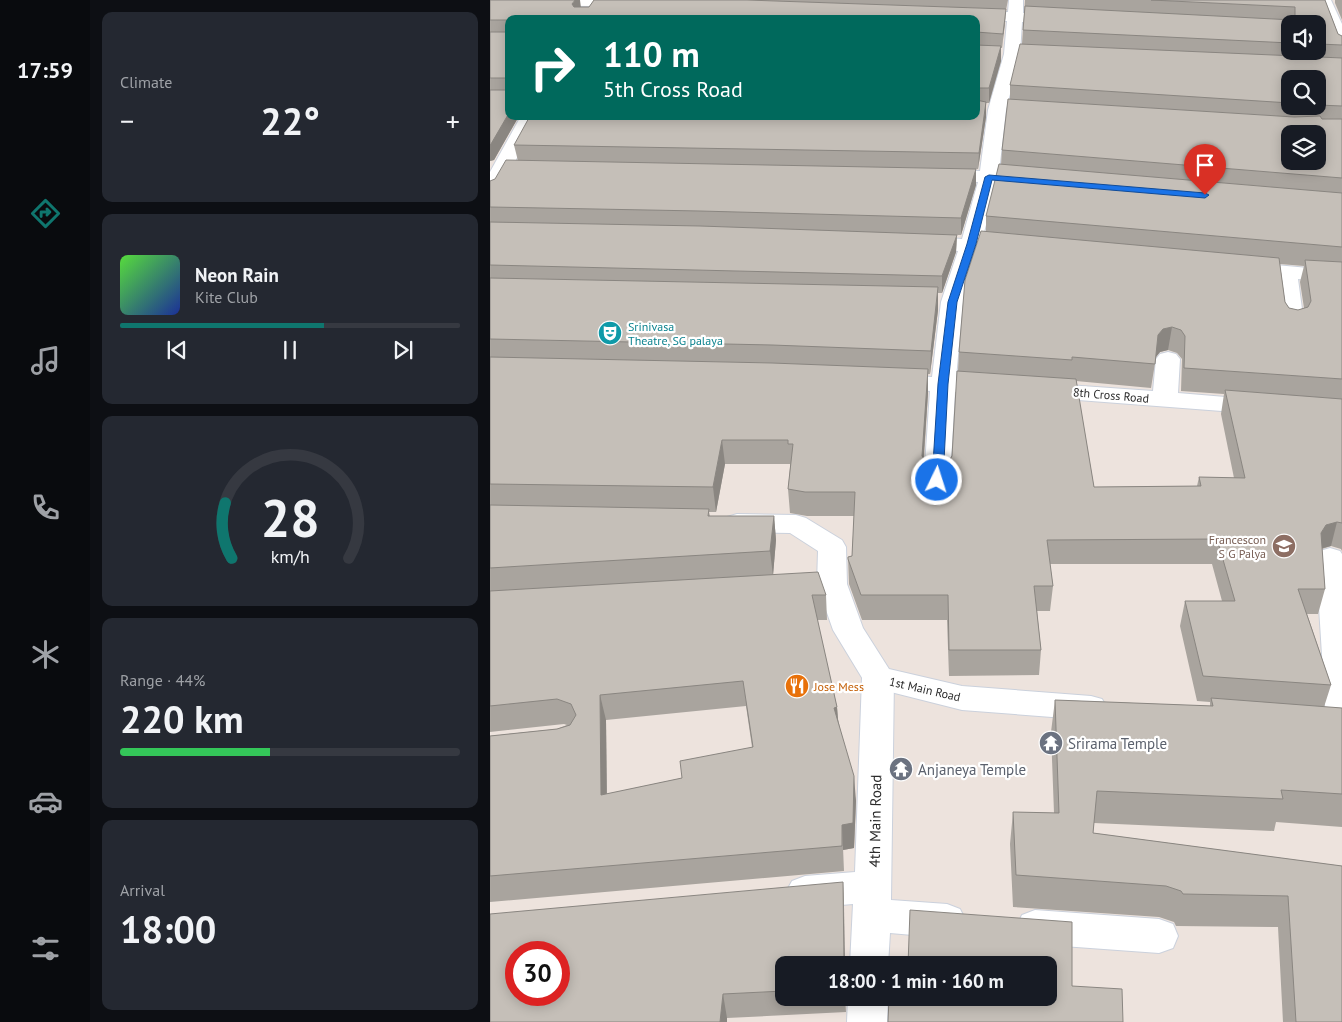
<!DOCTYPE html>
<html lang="en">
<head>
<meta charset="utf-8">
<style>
	:root { --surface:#171b24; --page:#242831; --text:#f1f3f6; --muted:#9ea1a6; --line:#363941; --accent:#0f766e }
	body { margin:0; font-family:"PT Sans",sans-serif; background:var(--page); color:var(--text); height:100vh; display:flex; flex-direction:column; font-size:19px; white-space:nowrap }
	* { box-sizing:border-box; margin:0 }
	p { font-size:16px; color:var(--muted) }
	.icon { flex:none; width:28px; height:28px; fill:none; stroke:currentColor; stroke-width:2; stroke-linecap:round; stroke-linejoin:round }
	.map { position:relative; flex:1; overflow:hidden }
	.details { display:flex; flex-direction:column; gap:12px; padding:12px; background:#0d0f14; width:400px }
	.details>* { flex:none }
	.top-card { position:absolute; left:15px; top:15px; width:475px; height:105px; border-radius:10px; box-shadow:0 2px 12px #0003; background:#00695c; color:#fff; overflow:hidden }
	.buttons { position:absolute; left:791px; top:15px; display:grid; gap:10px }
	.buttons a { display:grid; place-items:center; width:45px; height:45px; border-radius:10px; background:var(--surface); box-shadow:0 2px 12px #0003; font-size:25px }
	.speed { position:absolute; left:15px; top:941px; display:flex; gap:10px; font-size:25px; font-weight:700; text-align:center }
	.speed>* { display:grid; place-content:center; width:65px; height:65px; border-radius:50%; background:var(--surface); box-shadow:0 2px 12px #0003; line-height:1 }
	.speed .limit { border:8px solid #d22; background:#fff; color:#111 }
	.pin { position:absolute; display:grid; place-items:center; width:42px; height:42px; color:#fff; margin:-51px -21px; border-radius:50% 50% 50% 0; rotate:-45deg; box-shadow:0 0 5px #0007 }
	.pin .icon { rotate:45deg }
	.me { position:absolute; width:55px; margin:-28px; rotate:4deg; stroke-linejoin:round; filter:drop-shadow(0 0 4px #0008) }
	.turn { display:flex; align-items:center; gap:18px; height:105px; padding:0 15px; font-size:22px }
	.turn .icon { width:65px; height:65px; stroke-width:2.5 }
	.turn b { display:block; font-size:35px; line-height:42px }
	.big { font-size:38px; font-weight:800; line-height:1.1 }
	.details .widget { flex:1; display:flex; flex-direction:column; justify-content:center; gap:8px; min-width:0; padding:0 18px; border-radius:10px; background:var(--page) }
	.details .dial { align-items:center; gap:0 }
	.dial svg { height:130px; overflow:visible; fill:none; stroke:var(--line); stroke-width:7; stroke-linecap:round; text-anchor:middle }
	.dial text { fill:var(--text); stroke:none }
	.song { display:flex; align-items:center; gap:15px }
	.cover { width:60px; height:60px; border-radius:8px; background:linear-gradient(135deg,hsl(110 70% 55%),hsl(230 70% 35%)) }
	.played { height:5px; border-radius:2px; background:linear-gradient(90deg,var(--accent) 60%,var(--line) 60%) }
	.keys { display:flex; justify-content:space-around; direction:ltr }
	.heat { display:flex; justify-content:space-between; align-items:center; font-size:28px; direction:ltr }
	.charge { height:8px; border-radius:4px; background:linear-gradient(90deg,#34c759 44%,var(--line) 0) }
	.trip { position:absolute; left:285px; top:956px; width:282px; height:50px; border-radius:10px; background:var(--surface); box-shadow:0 2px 12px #0003; font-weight:800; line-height:50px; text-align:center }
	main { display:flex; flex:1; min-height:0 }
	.menu { display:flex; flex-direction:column; width:90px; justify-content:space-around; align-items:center; background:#090b0e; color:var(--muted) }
	.menu .icon { width:35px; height:35px }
	.menu .active { color:var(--accent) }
	.menu b { font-size:22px; color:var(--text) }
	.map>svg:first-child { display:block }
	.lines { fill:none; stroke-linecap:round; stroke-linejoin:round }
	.street-casing { stroke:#cbd1dc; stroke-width:2 }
	.secondary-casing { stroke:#cbd1dc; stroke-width:2 }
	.street { fill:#fff; fill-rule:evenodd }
	.secondary { fill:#fff; fill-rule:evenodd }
	.wall { fill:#a9a49e; fill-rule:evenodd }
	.shaded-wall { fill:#8a8681 }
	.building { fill:#c5bfb8; stroke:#8a8681; fill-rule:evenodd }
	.route { fill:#1a73e8; stroke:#114b97 }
	.labels { text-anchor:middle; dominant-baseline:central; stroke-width:4.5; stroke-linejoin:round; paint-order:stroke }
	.culture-label { font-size:12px; fill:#0d838f; stroke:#fff; text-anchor:start }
	.street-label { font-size:12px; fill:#2b2b2b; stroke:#fff }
	.education-label { font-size:12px; fill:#785e54; stroke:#fff; text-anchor:end }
	.food-label { font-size:12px; fill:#c56008; stroke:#fff; text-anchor:start }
	.near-worship-label { font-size:15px; fill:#5b616d; stroke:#fff; text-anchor:start }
	.near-street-label { font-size:15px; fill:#2b2b2b; stroke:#fff }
</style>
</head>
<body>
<main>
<nav class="menu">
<b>17:59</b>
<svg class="icon active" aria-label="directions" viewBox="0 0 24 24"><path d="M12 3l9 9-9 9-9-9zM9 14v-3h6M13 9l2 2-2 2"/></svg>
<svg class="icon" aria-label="music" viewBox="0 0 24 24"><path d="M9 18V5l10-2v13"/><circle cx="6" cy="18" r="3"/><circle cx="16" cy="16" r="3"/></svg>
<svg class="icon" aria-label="phone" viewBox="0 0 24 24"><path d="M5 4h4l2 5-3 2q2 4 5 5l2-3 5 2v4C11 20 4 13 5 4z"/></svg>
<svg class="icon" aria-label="climate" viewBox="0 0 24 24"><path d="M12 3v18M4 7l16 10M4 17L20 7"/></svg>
<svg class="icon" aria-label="car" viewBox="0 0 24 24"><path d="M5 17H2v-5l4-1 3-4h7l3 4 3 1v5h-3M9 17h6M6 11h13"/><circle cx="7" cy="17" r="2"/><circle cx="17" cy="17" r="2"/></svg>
<svg class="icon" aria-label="filters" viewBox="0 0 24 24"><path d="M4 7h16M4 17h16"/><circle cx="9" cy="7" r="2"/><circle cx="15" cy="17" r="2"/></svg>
</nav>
<section class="details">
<div class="widget"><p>Climate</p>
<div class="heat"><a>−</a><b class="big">22°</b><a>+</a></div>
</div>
<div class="widget">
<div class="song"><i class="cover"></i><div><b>Neon Rain</b><p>Kite Club</p></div></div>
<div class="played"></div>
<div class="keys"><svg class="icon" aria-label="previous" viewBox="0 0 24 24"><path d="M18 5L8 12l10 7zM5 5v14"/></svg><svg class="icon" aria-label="pause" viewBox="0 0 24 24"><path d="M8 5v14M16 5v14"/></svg><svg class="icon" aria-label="next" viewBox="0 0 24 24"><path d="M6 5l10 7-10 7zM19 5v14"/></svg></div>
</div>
<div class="widget dial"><svg viewBox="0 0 100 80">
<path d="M14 69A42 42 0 1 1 86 69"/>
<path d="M14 69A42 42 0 0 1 10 35" stroke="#0f766e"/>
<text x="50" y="56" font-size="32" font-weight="700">28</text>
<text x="50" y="72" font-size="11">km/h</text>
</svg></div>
<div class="widget"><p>Range · 44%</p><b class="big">220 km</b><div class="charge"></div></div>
<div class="widget"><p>Arrival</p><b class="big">18:00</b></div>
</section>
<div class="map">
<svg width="852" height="1022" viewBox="0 0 852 1022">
	<rect width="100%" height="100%" fill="#ede3dd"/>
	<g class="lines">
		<g class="street-casing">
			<g id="street">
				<path d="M0 0H110L111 2 109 5 104 6 0 5Z"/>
				<path d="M519 0H533V13L571 14 576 16 579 19 576 22 571 24 532 22 530 54 516 110 509 172 550 177 553 181 550 185 543 187 507 183 492 240 530 244 533 248 530 252 523 254 489 252 473 302 466 378 513 382 516 387 513 392 504 394 465 392 460 480 456 486 447 488 438 486 434 480 440 391 393 387 390 382 393 377 402 375 442 377 451 302 468 251 422 246 419 242 422 238 429 236 472 239 488 182 442 180 439 176 442 172 449 170 490 171 498 110 514 54 517 21 474 19 470 15 472 12 477 11 518 12Z"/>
				<path d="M827 0H841L852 24V54L846 52Z"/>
				<path d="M753 262 852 271V283L808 279 814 324 811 329 803 331 795 329 792 324 786 277 745 273 742 268 745 263Z"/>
				<path d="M678 352 686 354 690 359 688 393 771 400 780 402 783 407 780 412 771 414 549 397 540 395 537 390 540 385 549 383 663 391 666 359 670 354Z"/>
				<path d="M840 548 850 551 852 554V733L840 729 836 720 826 558 830 551Z"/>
				<path d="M388 666 399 670 404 678 401 900 457 904 470 909 476 921 470 933 457 938 400 933 398 965H360L363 904 315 908 302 903 296 892 302 881 315 876 365 872 372 678 377 670Z"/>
				<path d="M545 910 669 919 683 924 688 936 683 948 669 953 545 944 532 939 526 927 532 915Z"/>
				<path d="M358 998H398L397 1022H357Z"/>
			</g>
		</g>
		<g class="secondary-casing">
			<g id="secondary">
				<path d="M31 116H49L10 190 7 194 0 196V172Z"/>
				<path d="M247 514 306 515 316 518 352 540 356 547 357 584 373 628 399 669 472 686 601 696 612 699 617 708 612 717 601 720 472 710 377 686 343 630 327 584 328 551 300 533 247 532 237 529 233 523 237 517Z"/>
			</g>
		</g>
		<use href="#street" class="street"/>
		<use href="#secondary" class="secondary"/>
	</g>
	<g class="wall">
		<path d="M0 0 91 7H99L104 0H518L516 10H515L512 48H511V61L499 103H496V117L488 169H486V185L471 235H467L466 252 452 293H448V310L440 374H438V393L434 458 437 463 447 466 457 464 462 456 468 371 469 352 496 232V216L511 165 512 150 520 99V85L532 44 535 0H835L848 34 852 36V551L851 549 841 546 832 549 835 589 828 614H817L841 685 834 707 852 708V827L786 822 784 831 604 823 603 833 852 866V1022H793L788 927 686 926 684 922 669 917 523 907 520 844 523 812 564 813 561 732 565 700 720 706V702L707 701 690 626 695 601H732L722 564H560L563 586 560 611H547L551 650 549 675 459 676 457 620H372L359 584 358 557 362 556 364 516H317L300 513 298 489 300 468V464H235L226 512H219L220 516H284L286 540 283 574 336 595 337 620H327L347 707 348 719 366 801 364 848 353 850 354 871 0 902V736L67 729 77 725 74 724 0 732V181L5 179 28 161 24 145 486 116V19H19V116H29L4 160 0 161ZM800 24H828V51H800ZM800 79H828V106H800ZM790 264 814 266 810 282 814 308 808 310 799 308 795 302ZM678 350 687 353 692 359 691 391 734 394 731 414 744 478 709 477 707 486 604 487 586 381 661 388 666 357 670 352ZM256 706 262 747 192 778 117 794 116 720Z"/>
		<path d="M845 0H852V20L845 3Z"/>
		<path d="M353 882 354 907 294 965V998H355L356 1012 237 1018V1022H0Z"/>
	</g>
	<g class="shaded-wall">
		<path d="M85 0H90L91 8 84 18 82 4Z"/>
		<path d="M516 9 515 23 512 48 513 34Z"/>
		<path d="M511 46V61L499 103V88Z"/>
		<path d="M496 102V117L488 169 489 153Z"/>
		<path d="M19 113V116H29L4 160 0 161V145Z"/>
		<path d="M486 169V185L471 235V218Z"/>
		<path d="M467 235 466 252 452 293V276Z"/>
		<path d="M448 287V310L440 374 441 351Z"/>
		<path d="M682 327 678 350 670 352 665 358 668 335 673 329Z"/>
		<path d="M438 369V393L432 480V456Z"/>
		<path d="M232 440 235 464 226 512 223 487Z"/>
		<path d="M284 516 286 540 283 576 280 551Z"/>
		<path d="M847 522 841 546 829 549 831 533 836 525Z"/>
		<path d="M110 695 116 720 117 820 111 795Z"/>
		<path d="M347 707 349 733 344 708Z"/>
		<path d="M364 776 366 801 364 848 353 850 354 871 352 825Z"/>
		<path d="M353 882 354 907 355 965H354Z"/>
		<path d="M233 994 237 1018V1022H230Z"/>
	</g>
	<g class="building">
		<path d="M0 0H85L82 4 84 7H99L104 0H257L516 9 513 34 486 32V19H19V113L1 144 0 145V90H17V78H0V32H17L18 20H0Z"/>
		<path d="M661 0H835L848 34 852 36V45L828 44V24H800V43L533 30 535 6 803 20 805 18V7Z"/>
		<path d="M530 44 852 58V106L828 105V79H800V103L520 85Z"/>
		<path d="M486 45 511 46 499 88H486Z"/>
		<path d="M518 99 804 117 830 116 832 119H852V178L512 150ZM800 134H828V161H800Z"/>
		<path d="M486 100 496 102 489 153 24 145 40 116H486Z"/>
		<path d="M16 160 486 169 471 218 210 211 0 207V181L5 179Z"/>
		<path d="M509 164 852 193V247L496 216Z"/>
		<path d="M0 222 210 226 467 235 452 276 0 265Z"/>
		<path d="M491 231 789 258 795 302 799 308 808 310 818 307 821 301 815 260 852 262V379L694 368 695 336 691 330 682 327 673 329 668 335 665 364 582 357V360L469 352 475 280Z"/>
		<path d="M0 278 448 287 441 351 282 345 0 339Z"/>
		<path d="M0 357 282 363 438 369 432 456 437 463 447 466 457 464 462 456 467 371 586 379 604 487 711 486 709 477 755 478 735 390 852 399V523L847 522 836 525 831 533 835 589H808L841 685 713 676 695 601H745L727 539 557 540 563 586H544L551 650H459L458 595H371L358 559V557L362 556 365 492H315L298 489 303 444H298V440H232L223 487 0 484Z"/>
		<path d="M0 505 219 509 218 516H284L280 551 0 568Z"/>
		<path d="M328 572 336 595H322L347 707 344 708 364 776 363 823 352 825V846L0 876V736L67 729 80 725 86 715 81 704 67 699 0 706V591ZM253 681 263 747 190 761 192 778 111 795 110 695Z"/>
		<path d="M721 698 852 708V794L791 790 793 799 607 791 603 833 852 866V1022H806L798 896 693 894 691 891 676 886 526 875 523 812 569 813 565 700 723 706Z"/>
		<path d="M353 882 354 965H294V991L233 994 230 1022H0V914ZM26 952H69V995H26Z"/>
		<path d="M420 910 582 922V986L632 989 633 1022H398L399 998H559V965H418Z"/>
	</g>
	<path class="route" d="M499 175 715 193 719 195 715 198 502 180 486 244 467 302 458 384 453 480 447 483 442 480 448 384 458 302 477 244 495 177Z"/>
	<defs>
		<g id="theatre-disc" transform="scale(1.25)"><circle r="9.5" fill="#0f9aa8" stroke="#fff"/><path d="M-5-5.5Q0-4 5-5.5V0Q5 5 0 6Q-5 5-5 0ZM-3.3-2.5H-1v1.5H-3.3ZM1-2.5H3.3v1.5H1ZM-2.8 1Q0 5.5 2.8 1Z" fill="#fff"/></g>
		<g id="school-disc" transform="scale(1.25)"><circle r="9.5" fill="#8d6e63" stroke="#fff"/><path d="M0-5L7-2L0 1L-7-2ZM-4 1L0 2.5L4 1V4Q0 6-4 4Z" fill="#fff"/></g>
		<g id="restaurant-disc" transform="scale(1.25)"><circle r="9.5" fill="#e8710a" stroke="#fff"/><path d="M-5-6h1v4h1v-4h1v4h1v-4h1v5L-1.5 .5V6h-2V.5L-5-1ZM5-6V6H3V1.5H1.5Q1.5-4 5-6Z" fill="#fff"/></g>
		<g id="temple-disc" transform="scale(1.25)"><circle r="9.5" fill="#6b7280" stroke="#fff"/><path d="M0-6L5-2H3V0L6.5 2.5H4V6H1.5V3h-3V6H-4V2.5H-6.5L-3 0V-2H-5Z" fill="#fff"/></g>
	</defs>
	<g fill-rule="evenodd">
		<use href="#theatre-disc" x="120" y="333"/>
		<use href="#school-disc" x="794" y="546"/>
		<use href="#restaurant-disc" x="307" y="686"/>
		<use href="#temple-disc" x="561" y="743"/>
		<use href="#temple-disc" x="411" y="769"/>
	</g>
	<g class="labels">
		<g class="culture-label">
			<text x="138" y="326">Srinivasa<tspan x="138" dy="14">Theatre, SG palaya</tspan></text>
		</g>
		<g class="street-label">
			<text transform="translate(621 395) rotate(5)">8th Cross Road</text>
			<text transform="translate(435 689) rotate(13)">1st Main Road</text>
		</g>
		<g class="education-label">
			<text x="776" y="539">Francescon<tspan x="776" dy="14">S G Palya</tspan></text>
		</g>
		<g class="food-label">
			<text x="324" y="686">Jose Mess</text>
		</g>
		<g class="near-worship-label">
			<text x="578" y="743">Srirama Temple</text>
			<text x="428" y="769">Anjaneya Temple</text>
		</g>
		<g class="near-street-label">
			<text transform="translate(385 821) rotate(-89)">4th Main Road</text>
		</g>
	</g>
</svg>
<div class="buttons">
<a><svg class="icon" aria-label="sound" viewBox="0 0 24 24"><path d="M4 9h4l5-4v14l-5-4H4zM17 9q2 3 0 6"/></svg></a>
<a><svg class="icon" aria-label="search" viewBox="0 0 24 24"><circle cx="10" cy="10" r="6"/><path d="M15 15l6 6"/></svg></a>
<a><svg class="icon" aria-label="layers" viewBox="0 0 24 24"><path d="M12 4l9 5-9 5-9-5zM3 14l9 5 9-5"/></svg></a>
</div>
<div class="speed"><div class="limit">30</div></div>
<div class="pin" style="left:715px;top:195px;background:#d93025"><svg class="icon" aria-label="arrive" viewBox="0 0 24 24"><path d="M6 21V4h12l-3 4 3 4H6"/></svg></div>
<svg class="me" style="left:447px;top:480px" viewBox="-20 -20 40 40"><circle r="17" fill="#1a73e8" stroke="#fff" stroke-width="3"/><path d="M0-11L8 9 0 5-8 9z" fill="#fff"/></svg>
<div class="trip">18:00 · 1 min · 160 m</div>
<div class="top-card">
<div class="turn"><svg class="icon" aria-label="right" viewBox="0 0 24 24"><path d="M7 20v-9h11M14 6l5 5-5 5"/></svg><div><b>110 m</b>5th Cross Road</div></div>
</div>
</div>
</main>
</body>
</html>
